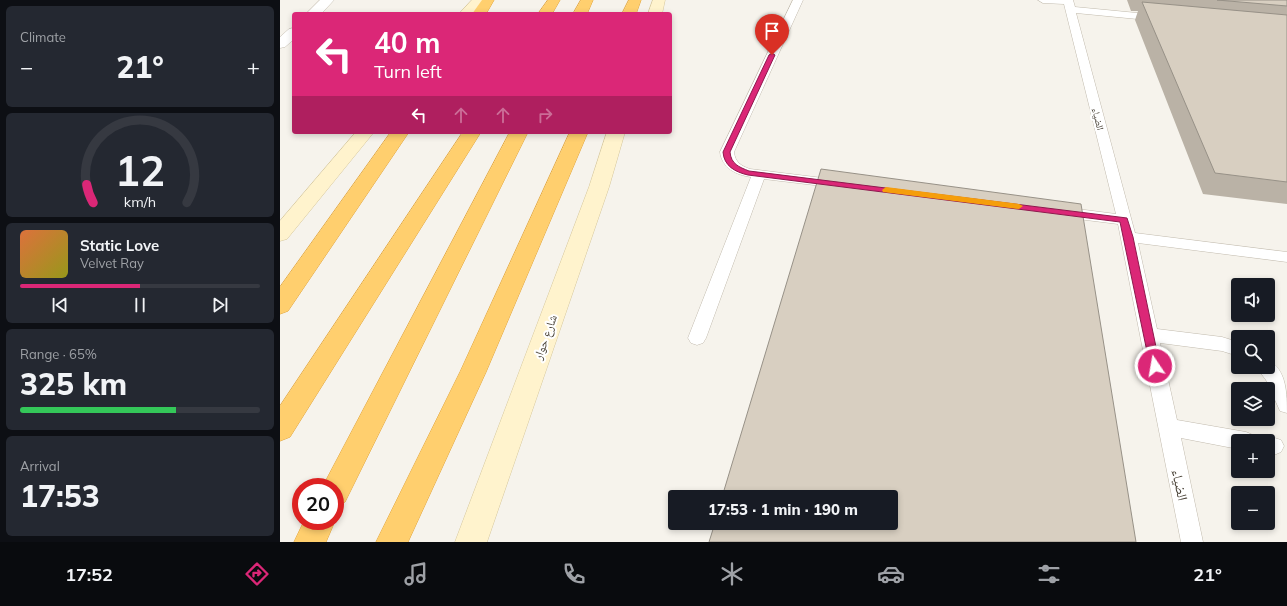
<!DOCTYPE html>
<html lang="en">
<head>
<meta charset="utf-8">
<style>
	:root { --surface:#171b24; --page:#242831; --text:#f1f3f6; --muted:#9ea1a6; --line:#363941; --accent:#db2777 }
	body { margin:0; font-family:Mulish,"Noto Naskh Arabic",sans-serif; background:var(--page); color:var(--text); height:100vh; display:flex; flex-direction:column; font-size:15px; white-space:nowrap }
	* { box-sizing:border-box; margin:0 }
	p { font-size:13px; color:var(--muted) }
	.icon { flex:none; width:22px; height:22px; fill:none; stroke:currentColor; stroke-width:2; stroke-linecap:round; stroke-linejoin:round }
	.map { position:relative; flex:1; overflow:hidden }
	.details { display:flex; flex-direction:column; gap:6px; padding:6px; background:#0d0f14; width:280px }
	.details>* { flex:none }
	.banner { position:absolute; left:12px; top:12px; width:380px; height:122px; border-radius:4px; box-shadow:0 2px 6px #0003; background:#db2777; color:#fff; overflow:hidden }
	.tools { position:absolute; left:951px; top:278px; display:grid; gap:8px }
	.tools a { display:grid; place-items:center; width:44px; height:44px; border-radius:4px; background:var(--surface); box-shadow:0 2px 6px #0003; font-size:20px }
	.speed { position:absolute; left:12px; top:478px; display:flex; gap:8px; font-size:20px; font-weight:700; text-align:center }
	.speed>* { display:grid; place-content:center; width:52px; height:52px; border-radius:50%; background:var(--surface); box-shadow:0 2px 6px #0003; line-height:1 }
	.speed .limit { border:6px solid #d22; background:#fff; color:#111 }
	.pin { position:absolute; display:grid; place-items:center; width:34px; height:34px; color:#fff; margin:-41px -17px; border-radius:50% 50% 50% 0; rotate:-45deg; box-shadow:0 0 4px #0007 }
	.pin .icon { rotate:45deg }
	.me { position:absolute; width:44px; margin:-22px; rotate:348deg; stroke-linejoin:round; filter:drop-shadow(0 0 3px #0008) }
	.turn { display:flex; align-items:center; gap:14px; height:84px; padding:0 16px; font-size:18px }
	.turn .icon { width:52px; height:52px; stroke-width:2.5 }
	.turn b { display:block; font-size:28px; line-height:34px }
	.lanes { display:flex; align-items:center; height:38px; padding:0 16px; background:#0003; justify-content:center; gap:20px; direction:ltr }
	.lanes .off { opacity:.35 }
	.big { font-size:30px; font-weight:800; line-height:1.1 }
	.details .widget { flex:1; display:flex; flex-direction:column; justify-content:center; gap:6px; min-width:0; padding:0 14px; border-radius:6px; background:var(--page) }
	.details .dial { align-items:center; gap:0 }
	.dial svg { height:104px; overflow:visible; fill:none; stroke:var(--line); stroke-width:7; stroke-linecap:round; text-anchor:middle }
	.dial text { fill:var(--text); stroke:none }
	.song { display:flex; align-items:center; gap:12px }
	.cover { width:48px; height:48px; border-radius:6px; background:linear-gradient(135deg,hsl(20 70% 55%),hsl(60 70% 35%)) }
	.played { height:4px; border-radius:2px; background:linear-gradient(90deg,var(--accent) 50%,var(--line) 50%) }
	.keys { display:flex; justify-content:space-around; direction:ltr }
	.heat { display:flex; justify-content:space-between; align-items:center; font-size:22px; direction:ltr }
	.charge { height:6px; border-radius:3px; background:linear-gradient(90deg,#34c759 65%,var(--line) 0) }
	.trip { position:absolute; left:388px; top:490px; width:230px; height:40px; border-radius:4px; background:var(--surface); box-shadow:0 2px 6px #0003; font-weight:800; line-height:40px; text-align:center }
	.tab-bar { display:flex; height:64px; justify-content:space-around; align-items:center; background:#090b0e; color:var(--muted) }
	.tab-bar .icon { width:28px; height:28px }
	.tab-bar .selected { color:var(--accent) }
	.tab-bar b { font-size:18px; color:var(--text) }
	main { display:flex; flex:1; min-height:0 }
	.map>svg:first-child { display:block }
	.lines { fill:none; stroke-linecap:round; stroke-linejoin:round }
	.lane-casing { stroke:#c2bbae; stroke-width:1 }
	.street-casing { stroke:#c2bbae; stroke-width:1 }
	.secondary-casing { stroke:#d6c79b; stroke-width:1 }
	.highway-casing { stroke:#e0a43c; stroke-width:1 }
	.lane { fill:#fff; fill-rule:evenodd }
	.street { fill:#fff; fill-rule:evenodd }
	.secondary { fill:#fff3cd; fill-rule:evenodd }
	.highway { fill:#ffcf6e; fill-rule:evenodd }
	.wall { fill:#bab2a6 }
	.building { fill:#d8cfc1; stroke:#979187 }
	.route { fill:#db2777; stroke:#8e194d }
	.slow { fill:#f59e0b }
	.labels { text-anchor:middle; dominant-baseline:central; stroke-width:4; stroke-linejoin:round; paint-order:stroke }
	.far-street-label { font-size:10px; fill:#4b4439; stroke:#fff }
	.street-label { font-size:12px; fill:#4b4439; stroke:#fff }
	.near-street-label { font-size:14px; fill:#4b4439; stroke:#fff }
</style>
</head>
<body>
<main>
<section class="details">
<div class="widget"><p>Climate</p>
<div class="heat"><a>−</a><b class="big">21°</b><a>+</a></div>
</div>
<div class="widget dial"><svg viewBox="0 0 100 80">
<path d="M14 69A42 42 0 1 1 86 69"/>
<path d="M14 69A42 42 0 0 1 9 55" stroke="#db2777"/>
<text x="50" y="56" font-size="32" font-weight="700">12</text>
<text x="50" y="72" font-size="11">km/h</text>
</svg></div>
<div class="widget">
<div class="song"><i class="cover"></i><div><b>Static Love</b><p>Velvet Ray</p></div></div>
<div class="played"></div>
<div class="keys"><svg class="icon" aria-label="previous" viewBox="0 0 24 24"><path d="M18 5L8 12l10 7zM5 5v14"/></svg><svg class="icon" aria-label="pause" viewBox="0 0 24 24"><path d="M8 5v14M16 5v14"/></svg><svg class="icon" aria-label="next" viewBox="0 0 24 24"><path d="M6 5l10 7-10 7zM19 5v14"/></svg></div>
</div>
<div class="widget"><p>Range · 65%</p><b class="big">325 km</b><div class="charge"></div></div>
<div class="widget"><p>Arrival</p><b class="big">17:53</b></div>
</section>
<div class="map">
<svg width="1007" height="542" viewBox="0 0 1007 542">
	<rect width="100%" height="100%" fill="#f6f3ec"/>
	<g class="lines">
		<g class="lane-casing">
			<g id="lane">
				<path d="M513 0H523L454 152C455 162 461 166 470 169L559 180 564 181 566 184 564 187 559 188 484 179 426 338 423 343 417 345 411 343 408 338 471 177C456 175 442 168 440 152Z"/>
				<path d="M758 0H793L795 7 878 15 883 18 878 21 796 13 855 233 1007 252V262L858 243 877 329 942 337 958 342V356L942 351 880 343 897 420 966 432 973 435 976 441H958V449L901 438 923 542H901L838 224 782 217 777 215 775 212 777 209 782 207 836 214 784 4 763 3Z"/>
				<path d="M988 361C1007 368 1007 396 1007 413L1000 411 986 380 976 367H988Z"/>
				<path d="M988 436 1001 440 1004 446 1001 452 994 455 988 454V441H980L981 439Z"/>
			</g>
		</g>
		<g class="street-casing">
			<g id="street">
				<path d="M40 0H54L41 14H26Z"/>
				<path d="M14 28V39L5 47 0 48V37L9 29Z"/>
			</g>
		</g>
		<g class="secondary-casing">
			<g id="secondary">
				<path d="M192 0H205L193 14H179Z"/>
				<path d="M373 0H385L382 14H368Z"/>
				<path d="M76 132H94L7 239 0 241V221Z"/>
				<path d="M327 132H345L329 187 207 542H175L309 187Z"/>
			</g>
		</g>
		<g class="highway-casing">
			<g id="highway">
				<path d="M202 0H214L206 14H192Z"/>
				<path d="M268 0H280L272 14H258Z"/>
				<path d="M301 0H313L307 14H293Z"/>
				<path d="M349 0H361L356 14H342Z"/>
				<path d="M111 132H129L8 311 0 314V287Z"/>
				<path d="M183 132H201L10 437 0 441V406Z"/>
				<path d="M230 132H248L65 502 55 506V487H42L45 482Z"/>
				<path d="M290 132H308L206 372 128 542H96L180 372Z"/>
				<path d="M55 520V521L46 542H14L24 521Z"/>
			</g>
		</g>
		<use href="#lane" class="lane"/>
		<use href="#street" class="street"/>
		<use href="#secondary" class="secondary"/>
		<use href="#highway" class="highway"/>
	</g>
	<path class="wall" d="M847 0H1007V204L923 194 855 20 858 11H851Z"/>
	<g class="building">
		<path d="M937 0H1007V6Z"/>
		<path d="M862 2 1007 15V182L935 173Z"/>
		<path d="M541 169 801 204 856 542H429L435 523H611V497H442Z"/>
	</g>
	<path class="route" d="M492 53 495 55 450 152C451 164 459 167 469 171L847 218 853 237 880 366 879 369 875 370 871 369 870 366 840 222 468 175C455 172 444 166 443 152L489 55Z"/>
	<path class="slow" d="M606 187 739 204 743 206 739 209 603 192 602 190Z"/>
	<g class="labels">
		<g class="far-street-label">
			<text transform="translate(818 119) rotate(76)">الضياء</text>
		</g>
		<g class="street-label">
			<text transform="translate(265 337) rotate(-70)">شارع حوار</text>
		</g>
		<g class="near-street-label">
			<text transform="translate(900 485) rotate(78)">الضياء</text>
		</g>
	</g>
</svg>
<div class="tools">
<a><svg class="icon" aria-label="sound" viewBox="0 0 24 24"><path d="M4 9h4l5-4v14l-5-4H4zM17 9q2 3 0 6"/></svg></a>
<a><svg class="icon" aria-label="search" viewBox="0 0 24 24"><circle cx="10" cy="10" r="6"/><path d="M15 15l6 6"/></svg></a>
<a><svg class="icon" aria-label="layers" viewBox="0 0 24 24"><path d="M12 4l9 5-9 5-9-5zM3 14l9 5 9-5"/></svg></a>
<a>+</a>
<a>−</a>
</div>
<div class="speed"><div class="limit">20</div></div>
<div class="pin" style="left:492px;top:55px;background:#d93025"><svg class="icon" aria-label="arrive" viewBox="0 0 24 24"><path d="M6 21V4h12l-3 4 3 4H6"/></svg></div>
<svg class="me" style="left:875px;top:366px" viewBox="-20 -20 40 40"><circle r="17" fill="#db2777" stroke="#fff" stroke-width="3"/><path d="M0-11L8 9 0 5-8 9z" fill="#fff"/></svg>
<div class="trip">17:53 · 1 min · 190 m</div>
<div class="banner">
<div class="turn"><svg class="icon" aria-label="left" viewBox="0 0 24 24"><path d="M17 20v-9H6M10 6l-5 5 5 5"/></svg><div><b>40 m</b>Turn left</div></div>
<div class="lanes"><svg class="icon" aria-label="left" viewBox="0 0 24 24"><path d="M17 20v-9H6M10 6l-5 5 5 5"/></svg><svg class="icon off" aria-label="ahead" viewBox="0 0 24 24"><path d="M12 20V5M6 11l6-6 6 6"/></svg><svg class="icon off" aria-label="ahead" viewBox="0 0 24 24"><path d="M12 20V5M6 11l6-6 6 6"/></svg><svg class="icon off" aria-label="right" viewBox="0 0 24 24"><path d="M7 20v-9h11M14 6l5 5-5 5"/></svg></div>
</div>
</div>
</main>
<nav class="tab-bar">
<b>17:52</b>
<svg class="icon selected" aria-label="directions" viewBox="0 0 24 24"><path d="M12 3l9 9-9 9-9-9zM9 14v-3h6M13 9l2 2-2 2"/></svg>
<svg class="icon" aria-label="music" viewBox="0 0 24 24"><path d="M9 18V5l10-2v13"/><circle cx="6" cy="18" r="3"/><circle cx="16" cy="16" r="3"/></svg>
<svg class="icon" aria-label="phone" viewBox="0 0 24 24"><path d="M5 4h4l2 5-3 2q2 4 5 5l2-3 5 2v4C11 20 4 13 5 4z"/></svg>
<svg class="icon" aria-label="climate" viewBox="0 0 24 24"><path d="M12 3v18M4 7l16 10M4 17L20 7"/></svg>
<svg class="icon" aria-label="car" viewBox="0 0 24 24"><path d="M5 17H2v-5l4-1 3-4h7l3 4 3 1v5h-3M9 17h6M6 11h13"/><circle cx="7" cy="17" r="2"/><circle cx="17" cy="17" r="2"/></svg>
<svg class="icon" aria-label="filters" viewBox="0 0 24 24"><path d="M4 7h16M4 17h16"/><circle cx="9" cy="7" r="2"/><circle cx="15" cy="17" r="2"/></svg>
<b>21°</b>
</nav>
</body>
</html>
